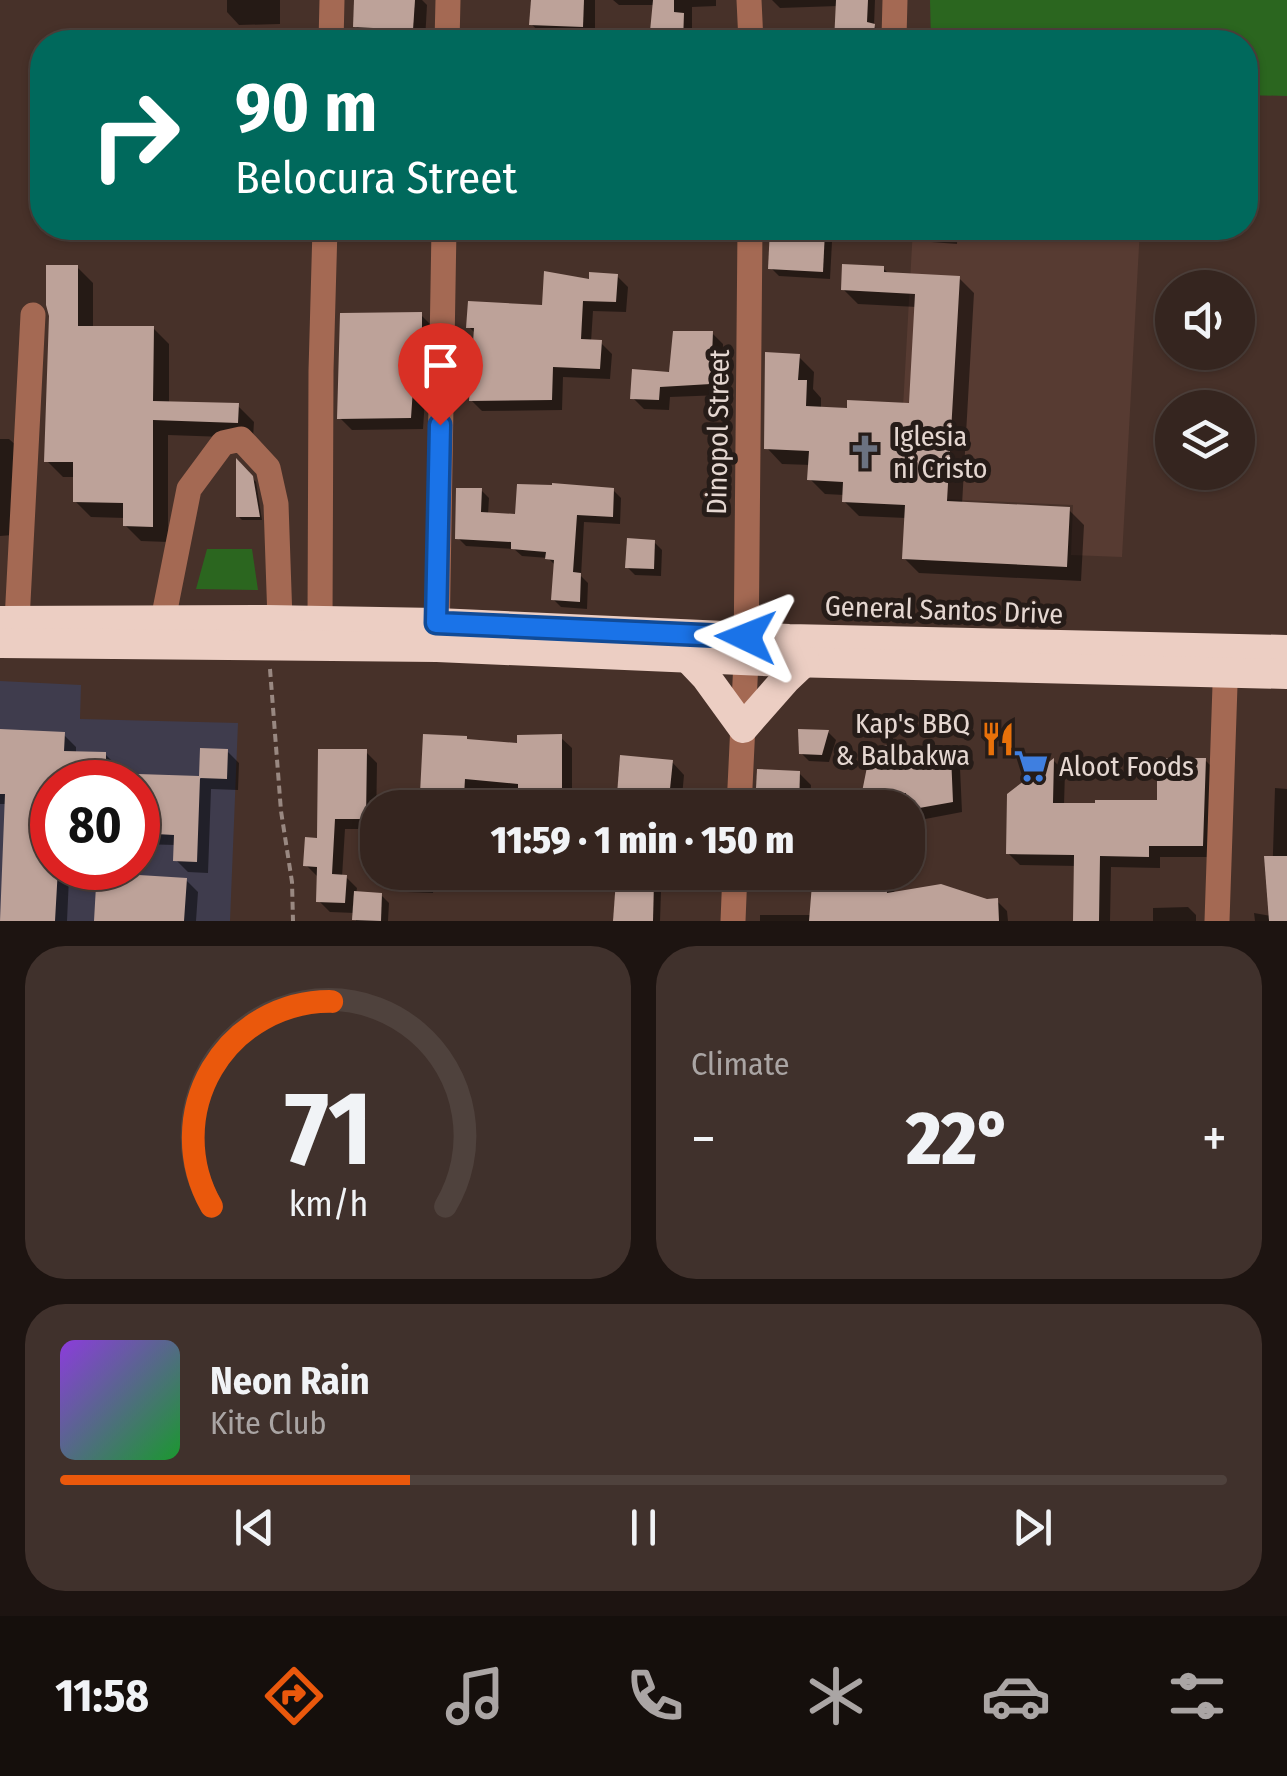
<!DOCTYPE html>
<html lang="en">
<head>
<meta charset="utf-8">
<style>
	:root { --surface:#35251f; --page:#40312c; --text:#f1f3f6; --muted:#aaa5a4; --line:#4f423d; --accent:#ea580c }
	body { margin:0; font-family:"Fira Sans Condensed",sans-serif; background:var(--page); color:var(--text); height:100vh; display:flex; flex-direction:column; font-size:38px; white-space:nowrap }
	* { box-sizing:border-box; margin:0 }
	p { font-size:32px; color:var(--muted) }
	.icon { flex:none; width:55px; height:55px; fill:none; stroke:currentColor; stroke-width:2; stroke-linecap:round; stroke-linejoin:round }
	.map { position:relative; height:921px; overflow:hidden }
	.details { display:flex; flex-direction:column; gap:25px; padding:25px; background:#1d1411; flex:1 }
	.details>* { flex:none }
	.guide { position:absolute; left:30px; top:30px; width:1228px; height:210px; border-radius:40px; box-shadow:0 2px 8px #0004,0 0 0 2px var(--line); background:#00695c; color:#fff; overflow:hidden }
	.buttons { position:absolute; left:1155px; top:270px; display:grid; gap:20px }
	.buttons a { display:grid; place-items:center; width:100px; height:100px; border-radius:50%; background:var(--surface); box-shadow:0 2px 8px #0004,0 0 0 2px var(--line); font-size:50px }
	.speed { position:absolute; left:30px; top:760px; display:flex; gap:20px; font-size:50px; font-weight:700; text-align:center }
	.speed>* { display:grid; place-content:center; width:130px; height:130px; border-radius:50%; background:var(--surface); box-shadow:0 2px 8px #0004,0 0 0 2px var(--line); line-height:1 }
	.speed .limit { border:15px solid #d22; background:#fff; color:#111 }
	.pin { position:absolute; display:grid; place-items:center; width:85px; height:85px; color:#fff; margin:-102px -42px; border-radius:50% 50% 50% 0; rotate:-45deg; box-shadow:0 0 10px #0007 }
	.pin .icon { rotate:45deg }
	.me { position:absolute; width:110px; margin:-55px; rotate:272deg; stroke-linejoin:round; filter:drop-shadow(0 0 8px #0008) }
	.turn { display:flex; align-items:center; gap:35px; height:210px; padding:0 40px; font-size:45px }
	.turn .icon { width:130px; height:130px; stroke-width:2.5 }
	.turn b { display:block; font-size:70px; line-height:85px }
	.big { font-size:75px; font-weight:800; line-height:1.1 }
	.details .card { flex:1; display:flex; flex-direction:column; justify-content:center; gap:15px; min-width:0; padding:0 35px; border-radius:40px; background:var(--page) }
	.details .dial { align-items:center; gap:0 }
	.dial svg { height:260px; overflow:visible; fill:none; stroke:var(--line); stroke-width:7; stroke-linecap:round; text-anchor:middle }
	.dial text { fill:var(--text); stroke:none }
	.song { display:flex; align-items:center; gap:30px }
	.cover { width:120px; height:120px; border-radius:15px; background:linear-gradient(135deg,hsl(270 70% 55%),hsl(130 70% 35%)) }
	.played { height:10px; border-radius:5px; background:linear-gradient(90deg,var(--accent) 30%,var(--line) 30%) }
	.keys { display:flex; justify-content:space-around; direction:ltr }
	.heat { display:flex; justify-content:space-between; align-items:center; font-size:55px; direction:ltr }
	.details .tiles { flex:1; display:grid; gap:25px; grid-template-columns:1fr 1fr }
	.card:last-child { grid-column:span 2 }
	.trip { position:absolute; left:360px; top:790px; width:565px; height:100px; border-radius:40px; background:var(--surface); box-shadow:0 2px 8px #0004,0 0 0 2px var(--line); font-weight:800; line-height:100px; text-align:center }
	.dock { display:flex; height:160px; justify-content:space-around; align-items:center; background:#150f0c; color:var(--muted) }
	.dock .icon { width:70px; height:70px }
	.dock .on { color:var(--accent) }
	.dock b { font-size:45px; color:var(--text) }
	.map>svg:first-child { display:block }
	.commercial { fill:#3f3c4d; fill-rule:evenodd }
	.built { fill:#573b32 }
	.green { fill:#2b661f }
	.shadow { fill:#0007 }
	.building { fill:#bda299 }
	.lines { fill:none; stroke-linecap:round; stroke-linejoin:round }
	.path { stroke:#998881; stroke-width:4; stroke-dasharray:8 5; stroke-linecap:butt }
	.minor { stroke:#a46953; stroke-width:25 }
	.highway { stroke:#eccec3; stroke-width:30 }
	.route-casing { stroke:#114b97; stroke-width:25 }
	.route { stroke:#1a73e8; stroke-width:18 }
	.labels { text-anchor:middle; dominant-baseline:central; stroke-width:10; stroke-linejoin:round; paint-order:stroke }
	.street-label { font-size:28px; fill:#e5d7d1; stroke:#261c18 }
	.poi-label { font-size:28px; fill:#e5d7d1; stroke:#261c18; text-anchor:start }
</style>
</head>
<body>
<div class="map">
<svg width="1287" height="921" viewBox="0 0 1287 921">
	<rect width="100%" height="100%" fill="#473129"/>
	<path class="commercial" d="M0 681 81 685 80 719 238 723 230 921H0ZM52 782H138V868H52Z"/>
	<path class="built" d="M913 228H1140L1122 557 1071 555 1073 505 898 497Z"/>
	<g class="green">
		<path d="M930 0H1287V96L1245 95V42H931Z"/>
		<path d="M207 549H252L258 590 196 589Z"/>
	</g>
	<g class="shadow">
		<path d="M227 0H280V24L239 25 227 12Z"/>
		<path d="M357 0H422L427 5 425 41 368 38 355 26Z"/>
		<path d="M533 0H595V38L544 36 531 24Z"/>
		<path d="M613 0H716V6L692 7V39L728 42H651L655 5H619Z"/>
		<path d="M875 0 874 26 881 34 880 42H837L838 6 780 8 772 0Z"/>
		<path d="M814 39 817 42H773L774 41Z"/>
		<path d="M919 228H958L957 244 931 242Z"/>
		<path d="M824 234 832 242 830 279 779 276 771 268Z"/>
		<path d="M77 267 93 283V328H153L169 344V404L238 406 254 422 253 438 168 435V542L141 541 125 525V518L91 517 75 501V477H63L47 461Z"/>
		<path d="M883 268 890 275 959 278 974 293 962 505 1069 510 1084 525 1081 581 919 573 904 558 906 518 859 516 844 501V495L825 494 810 479 811 465 782 464 767 448 799 357 814 372 813 389 821 398V409L911 406 917 307 858 304 843 289Z"/>
		<path d="M617 276 628 287 626 312 593 311 591 342 601 343 612 354 610 379 563 377 562 410 482 411 471 400 476 334 469 327 544 307 591 282Z"/>
		<path d="M421 315 433 327V370H427L423 429 352 430 340 418Z"/>
		<path d="M712 333 723 344 722 395 670 397 669 410 644 409 633 398 671 374Z"/>
		<path d="M0 439H9L18 447 13 535 0 536Z"/>
		<path d="M238 464 256 482 262 520H242L238 516Z"/>
		<path d="M481 490 489 498 488 515 517 516 613 490 621 498 620 524 584 522 581 576 588 583 587 609 561 607 553 599 556 566 548 558 522 556 514 549 466 546 458 538Z"/>
		<path d="M654 542 662 550 661 576 635 575 627 567Z"/>
		<path d="M0 732 64 735 76 747V753L105 754 117 766V776L201 779 202 750 227 751 239 763 238 790 211 789 208 873 188 872 176 860V845L138 844V782H52V868H134V877L186 880 198 892 196 921H96L99 879 69 878 67 921H1L7 804H0Z"/>
		<path d="M828 732 836 740 829 762 809 761 801 753Z"/>
		<path d="M560 737 572 748V804H513V808H475L434 805 423 794 520 746Z"/>
		<path d="M900 746 910 757V761L950 757 960 768 962 812 920 820 909 809V803L874 806 864 796Z"/>
		<path d="M366 752 377 763 376 829H345L342 877H346L357 888 356 894 381 895 389 903 388 921H356L355 913 330 912 319 901 317 876 306 865Z"/>
		<path d="M1205 760 1217 772 1214 857H1160V868L1111 867 1110 921H1075L1077 866 1020 865 1008 853 1054 761 1065 772 1064 805 1098 806 1159 802Z"/>
		<path d="M672 762 684 775 681 808H618Z"/>
		<path d="M799 773 811 785 810 805H819L821 808H758Z"/>
		<path d="M1275 788 1287 789V921H1255L1254 913 1271 916Z"/>
		<path d="M400 872H434L433 893 407 892 399 884Z"/>
		<path d="M816 872H853V881L884 879 894 889 895 895 997 901 1007 911 1008 921H760V915H812Z"/>
		<path d="M653 884 661 892 660 921H617Z"/>
		<path d="M1188 907 1196 915V921H1153V908Z"/>
	</g>
	<g class="building">
		<path d="M354 0H415L413 30 353 27Z"/>
		<path d="M531 0H584L583 27 529 25Z"/>
		<path d="M653 0H674V12L684 13 683 42H649Z"/>
		<path d="M836 0H868L867 22 875 24 873 42H834Z"/>
		<path d="M770 228 825 231 823 272 768 269Z"/>
		<path d="M842 264 884 266V272L960 276 947 501 1070 507 1067 567 902 559 905 505 842 502 843 482 807 480 809 451 764 449 765 352 800 354 798 380H807L806 406 847 408V400L909 403 915 294 841 290Z"/>
		<path d="M46 265H78V326H154L153 401 239 403 238 423 153 420V527L123 526V503L73 502V462H44L49 316 46 305Z"/>
		<path d="M544 271 589 279V272L618 274 616 302 583 301 581 339 602 340 600 369 553 367 552 400 469 401 474 328H466L468 301 542 305Z"/>
		<path d="M422 312V358L415 359 411 418 337 419 340 313Z"/>
		<path d="M673 331H713L711 384 660 387 659 400 630 399 632 369 669 372Z"/>
		<path d="M236 458 253 476 260 517H236Z"/>
		<path d="M552 483 614 488 613 517 577 515 573 572 581 573 580 602 551 600 554 560 545 559 546 552 511 549V542L455 539 456 488H482L481 512 515 514 517 484 552 485Z"/>
		<path d="M627 538 655 540 654 569 625 568Z"/>
		<path d="M0 729 65 732 64 751 106 752V782H52V868H58L55 921H0L5 794H0Z"/>
		<path d="M798 729 829 730 822 755 799 754Z"/>
		<path d="M423 734 467 736V739L517 743V735L562 734V793L518 794V784L465 779 464 796 420 794Z"/>
		<path d="M901 744 900 759 951 755 953 802 908 810 906 793 861 797 871 747Z"/>
		<path d="M200 748 228 749 227 779 200 778 197 862 173 861 174 835 138 833V774L199 776Z"/>
		<path d="M318 749H367L366 819H335L332 874 347 875 345 903 316 902 317 867 303 866 305 837 317 838Z"/>
		<path d="M620 755 673 760 668 808H616Z"/>
		<path d="M1054 758 1053 803H1095V800H1157V758H1206L1203 846H1149V857L1100 856 1099 921H1073L1074 855 1006 854 1007 794Z"/>
		<path d="M757 769 800 771 799 808H755Z"/>
		<path d="M1264 856H1287V921H1269Z"/>
		<path d="M97 868H123V874L187 878 184 921H94Z"/>
		<path d="M813 872H844V880L885 876 887 893 941 884 987 899 998 898 999 921H809Z"/>
		<path d="M616 880 654 882 653 921H613Z"/>
		<path d="M354 891 382 893 381 921 352 920Z"/>
	</g>
	<g class="lines">
		<path class="path" d="M270 669 281 811 292 882 293 921"/>
		<g class="minor">
			<path d="M749 0 751 42"/>
			<path d="M894 38 895 0"/>
			<path d="M331 42 332 0"/>
			<path d="M447 42 448 0"/>
			<path d="M163 620 189 489 223 443 241 439 268 468 276 504 280 620"/>
			<path d="M17 621 33 315"/>
			<path d="M320 621 321 371 325 228"/>
			<path d="M437 642 444 228"/>
			<path d="M739 808 746 661 750 228"/>
			<path d="M733 921 735 872"/>
			<path d="M1217 921 1226 656"/>
		</g>
		<g class="highway">
			<path d="M0 621 267 620 437 623 789 639 1287 650"/>
			<path d="M0 643 437 647 788 662 1287 674"/>
			<path d="M687 657 706 677 743 728 786 679 805 661"/>
		</g>
	</g>
	<g class="lines">
		<g class="route-casing">
			<path id="route" d="M440 425 436 623 746 637"/>
		</g>
		<use href="#route" class="route"/>
	</g>
	<defs>
		<g id="church-bare" transform="scale(2.7)"><path d="M-1.2-6h2.4v3.5h3.3v2.4h-3.3V6h-2.4V-.1h-3.3v-2.4h3.3Z" fill="#6b7280" stroke="#261c18" stroke-width="2.5" paint-order="stroke"/></g>
		<g id="restaurant-bare" transform="scale(2.7)"><path d="M-5-6h1v4h1v-4h1v4h1v-4h1v5L-1.5 .5V6h-2V.5L-5-1ZM5-6V6H3V1.5H1.5Q1.5-4 5-6Z" fill="#e8710a" stroke="#261c18" stroke-width="2.5" paint-order="stroke"/></g>
		<g id="supermarket-bare" transform="scale(2.7)"><path d="M-6-5.5h2.5l.6 2H6L4.5 2H-2.5L-4.4-4H-6ZM-1.5 3.2a1.3 1.3 0 1 0 .1 0ZM3 3.2a1.3 1.3 0 1 0 .1 0Z" fill="#3f7fe0" stroke="#261c18" stroke-width="2.5" paint-order="stroke"/></g>
	</defs>
	<g fill-rule="evenodd">
		<use href="#church-bare" x="865" y="452"/>
		<use href="#restaurant-bare" x="998" y="739"/>
		<use href="#supermarket-bare" x="1031" y="766"/>
	</g>
	<g class="labels">
		<g class="street-label">
			<text transform="translate(718 432) rotate(-89)">Dinopol Street</text>
			<text transform="translate(944 610) rotate(2)">General Santos Drive</text>
		</g>
		<g class="poi-label">
			<text x="893" y="436">Iglesia<tspan x="893" dy="32">ni Cristo</tspan></text>
			<text x="970" y="723" text-anchor="end">Kap's BBQ<tspan x="970" dy="32">&amp; Balbakwa</tspan></text>
			<text x="1059" y="766">Aloot Foods</text>
		</g>
	</g>
</svg>
<div class="buttons">
<a><svg class="icon" aria-label="sound" viewBox="0 0 24 24"><path d="M4 9h4l5-4v14l-5-4H4zM17 9q2 3 0 6"/></svg></a>
<a><svg class="icon" aria-label="layers" viewBox="0 0 24 24"><path d="M12 4l9 5-9 5-9-5zM3 14l9 5 9-5"/></svg></a>
</div>
<div class="speed"><div class="limit">80</div></div>
<div class="pin" style="left:440px;top:425px;background:#d93025"><svg class="icon" aria-label="arrive" viewBox="0 0 24 24"><path d="M6 21V4h12l-3 4 3 4H6"/></svg></div>
<svg class="me" style="left:746px;top:637px" viewBox="-20 -20 40 40"><path d="M0-17L14 15 0 8-14 15z" fill="#1a73e8" stroke="#fff" stroke-width="4"/></svg>
<div class="trip">11:59 · 1 min · 150 m</div>
<div class="guide">
<div class="turn"><svg class="icon" aria-label="right" viewBox="0 0 24 24"><path d="M7 20v-9h11M14 6l5 5-5 5"/></svg><div><b>90 m</b>Belocura Street</div></div>
</div>
</div>
<section class="details">
<div class="tiles">
<div class="card dial"><svg viewBox="0 0 100 80">
<path d="M14 69A42 42 0 1 1 86 69"/>
<path d="M14 69A42 42 0 0 1 51 6" stroke="#ea580c"/>
<text x="50" y="56" font-size="32" font-weight="700">71</text>
<text x="50" y="72" font-size="11">km/h</text>
</svg></div>
<div class="card"><p>Climate</p>
<div class="heat"><a>−</a><b class="big">22°</b><a>+</a></div>
</div>
<div class="card">
<div class="song"><i class="cover"></i><div><b>Neon Rain</b><p>Kite Club</p></div></div>
<div class="played"></div>
<div class="keys"><svg class="icon" aria-label="previous" viewBox="0 0 24 24"><path d="M18 5L8 12l10 7zM5 5v14"/></svg><svg class="icon" aria-label="pause" viewBox="0 0 24 24"><path d="M8 5v14M16 5v14"/></svg><svg class="icon" aria-label="next" viewBox="0 0 24 24"><path d="M6 5l10 7-10 7zM19 5v14"/></svg></div>
</div>
</div>
</section>
<nav class="dock">
<b>11:58</b>
<svg class="icon on" aria-label="directions" viewBox="0 0 24 24"><path d="M12 3l9 9-9 9-9-9zM9 14v-3h6M13 9l2 2-2 2"/></svg>
<svg class="icon" aria-label="music" viewBox="0 0 24 24"><path d="M9 18V5l10-2v13"/><circle cx="6" cy="18" r="3"/><circle cx="16" cy="16" r="3"/></svg>
<svg class="icon" aria-label="phone" viewBox="0 0 24 24"><path d="M5 4h4l2 5-3 2q2 4 5 5l2-3 5 2v4C11 20 4 13 5 4z"/></svg>
<svg class="icon" aria-label="climate" viewBox="0 0 24 24"><path d="M12 3v18M4 7l16 10M4 17L20 7"/></svg>
<svg class="icon" aria-label="car" viewBox="0 0 24 24"><path d="M5 17H2v-5l4-1 3-4h7l3 4 3 1v5h-3M9 17h6M6 11h13"/><circle cx="7" cy="17" r="2"/><circle cx="17" cy="17" r="2"/></svg>
<svg class="icon" aria-label="filters" viewBox="0 0 24 24"><path d="M4 7h16M4 17h16"/><circle cx="9" cy="7" r="2"/><circle cx="15" cy="17" r="2"/></svg>
</nav>
</body>
</html>
